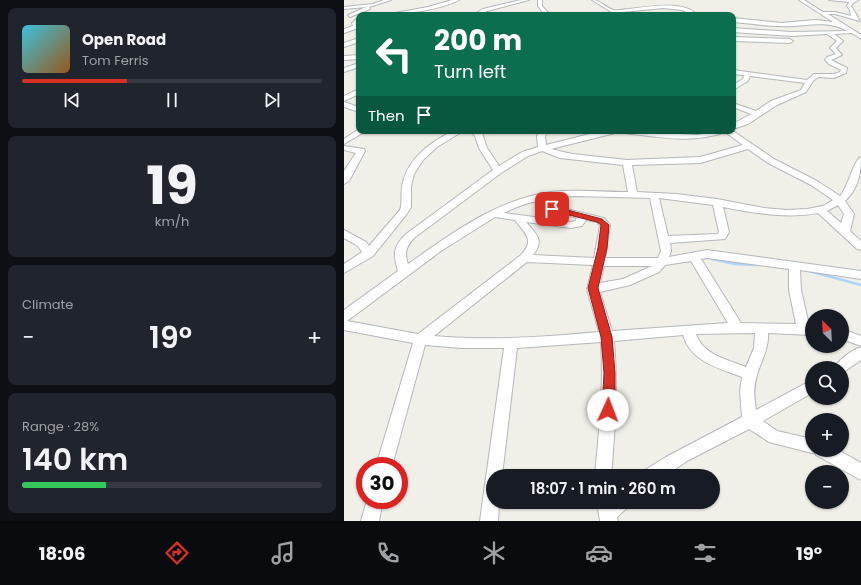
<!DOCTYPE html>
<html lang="en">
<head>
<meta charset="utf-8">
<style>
	:root { --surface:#171b24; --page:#20242c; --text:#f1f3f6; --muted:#9ea1a6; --line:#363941; --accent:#d93025 }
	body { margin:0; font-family:Poppins,sans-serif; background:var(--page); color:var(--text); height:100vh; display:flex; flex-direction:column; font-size:15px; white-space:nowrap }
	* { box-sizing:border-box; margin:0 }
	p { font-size:13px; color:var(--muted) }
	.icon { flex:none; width:22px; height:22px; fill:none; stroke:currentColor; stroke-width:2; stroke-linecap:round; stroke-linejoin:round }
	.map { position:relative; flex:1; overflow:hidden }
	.drawer { display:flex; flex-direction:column; gap:8px; padding:8px; background:#0d0f14; width:344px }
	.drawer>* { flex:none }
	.hud { position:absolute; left:12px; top:12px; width:380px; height:122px; border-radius:8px; box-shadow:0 1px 3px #0004; background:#0b6e4f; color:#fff; overflow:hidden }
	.needle { width:26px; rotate:336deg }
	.controls { position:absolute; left:461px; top:309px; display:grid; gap:8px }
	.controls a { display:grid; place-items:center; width:44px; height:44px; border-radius:50%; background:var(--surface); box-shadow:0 1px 3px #0004; font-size:20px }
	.speed { position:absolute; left:12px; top:457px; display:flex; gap:8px; font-size:20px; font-weight:700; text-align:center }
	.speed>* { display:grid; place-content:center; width:52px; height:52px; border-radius:50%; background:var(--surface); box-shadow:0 1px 3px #0004; line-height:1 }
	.speed .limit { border:6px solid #d22; background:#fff; color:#111 }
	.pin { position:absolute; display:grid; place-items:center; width:34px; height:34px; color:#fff; margin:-17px; border-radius:8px; box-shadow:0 2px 6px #0006 }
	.me { position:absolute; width:44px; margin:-22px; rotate:2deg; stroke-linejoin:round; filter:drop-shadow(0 0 3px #0008) }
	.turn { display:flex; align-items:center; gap:14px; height:84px; padding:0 12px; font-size:18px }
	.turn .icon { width:52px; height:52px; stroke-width:2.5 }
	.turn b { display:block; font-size:28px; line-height:34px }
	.then { display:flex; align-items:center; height:38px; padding:0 12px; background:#0003; gap:8px; font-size:15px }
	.big { font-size:30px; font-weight:600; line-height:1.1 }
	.drawer .tile { flex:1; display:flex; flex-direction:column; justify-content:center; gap:6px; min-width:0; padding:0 14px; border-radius:8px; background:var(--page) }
	.drawer .dial { align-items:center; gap:0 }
	.dial b { font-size:52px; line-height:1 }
	.song { display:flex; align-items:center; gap:12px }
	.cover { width:48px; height:48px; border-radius:6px; background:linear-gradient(135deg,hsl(190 70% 55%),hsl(30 70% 35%)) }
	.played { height:4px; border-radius:2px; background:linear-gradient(90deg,var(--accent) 35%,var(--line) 35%) }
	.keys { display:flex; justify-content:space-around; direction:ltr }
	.heat { display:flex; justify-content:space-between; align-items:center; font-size:22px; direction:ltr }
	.charge { height:6px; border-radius:3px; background:linear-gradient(90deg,#34c759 28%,var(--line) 0) }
	.trip { position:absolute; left:142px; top:469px; width:234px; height:40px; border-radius:20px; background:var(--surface); box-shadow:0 1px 3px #0004; font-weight:600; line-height:40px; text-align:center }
	.menu { display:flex; height:64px; justify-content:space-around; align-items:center; background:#090b0e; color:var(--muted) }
	.menu .icon { width:28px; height:28px }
	.menu .active { color:var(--accent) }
	.menu b { font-size:18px; color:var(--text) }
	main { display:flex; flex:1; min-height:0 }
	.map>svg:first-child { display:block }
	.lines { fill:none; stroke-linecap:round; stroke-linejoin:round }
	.stream { stroke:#aed4fb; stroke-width:2.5 }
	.minor-casing { stroke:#b5b7bb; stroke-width:2 }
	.minor { fill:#fff; fill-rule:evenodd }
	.route { fill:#d93025; stroke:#8d1f18 }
</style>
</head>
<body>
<main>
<section class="drawer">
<div class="tile">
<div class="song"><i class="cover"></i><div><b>Open Road</b><p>Tom Ferris</p></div></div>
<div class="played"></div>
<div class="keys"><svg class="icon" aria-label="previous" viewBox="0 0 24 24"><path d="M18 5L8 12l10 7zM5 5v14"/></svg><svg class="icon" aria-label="pause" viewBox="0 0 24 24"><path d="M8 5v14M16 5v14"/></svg><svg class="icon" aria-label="next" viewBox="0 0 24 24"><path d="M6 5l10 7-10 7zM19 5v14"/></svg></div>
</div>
<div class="tile dial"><b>19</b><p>km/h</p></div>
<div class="tile"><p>Climate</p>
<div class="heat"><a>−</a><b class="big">19°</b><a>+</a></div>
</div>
<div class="tile"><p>Range · 28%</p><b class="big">140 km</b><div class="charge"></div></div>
</section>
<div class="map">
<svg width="517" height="521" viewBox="0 0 517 521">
	<rect width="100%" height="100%" fill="#f0efe8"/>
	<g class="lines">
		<g class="stream">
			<path d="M368 259 391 264 413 265"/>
			<path d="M465 271 517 285"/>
		</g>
		<g class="minor-casing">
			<g id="minor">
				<path d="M40 0H47L25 7 26 9 6 17 4 15 22 7 0 9V7L29 4Z"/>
				<path d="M108 0H115C99 9 59 15 40 15L84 7Z"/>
				<path d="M177 0H185L143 11 135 15H129L139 9Z"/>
				<path d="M194 0H198V6L206 15H201L194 6Z"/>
				<path d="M248 0C257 0 261 8 270 10 274 11 281 9 285 9 303 7 341 0 353 15H348L338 10 319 8 269 13Z"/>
				<path d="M455 0H460L479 12H491L507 16 506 10 503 6 505 2 485 0H514L509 3 507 6 516 21 491 14H484L517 35V39L508 33 490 34 499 41 492 48 498 55 487 60 503 68 502 73 490 78 474 77 469 81 462 92 433 105 404 124 389 129V124L407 114 389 107V103L412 111 427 101 457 90 461 83 406 76 404 81 389 90V85L399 79 400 75 389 74V70L463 80 470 74H490L496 72 497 70 485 64 481 60 483 57 492 54 486 48 493 41 483 34 447 36 389 32V28L447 32 503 31C482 18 458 28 436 26 420 26 404 23 389 22V18L437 23 472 20 489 22Z"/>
				<path d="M15 17 14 28 0 33V29L9 26 8 23Z"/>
				<path d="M389 37 446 39 449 41 446 43 389 41Z"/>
				<path d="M15 38V42L0 47V43Z"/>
				<path d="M15 55V59L0 60V56Z"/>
				<path d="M15 63V67L0 72V68Z"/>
				<path d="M15 89V94L0 101V96Z"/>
				<path d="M0 102 15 107V112L0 107Z"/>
				<path d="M15 129V131H22L0 144V139Z"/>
				<path d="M109 131H119L93 147 79 160 70 174 67 186V207L62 215 29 256 0 273V264L18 252 14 246 0 238V230L22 242 25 246 56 210C59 201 56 192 59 182 65 157 87 142 109 131Z"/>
				<path d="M126 131H135L138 133 143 148 155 166 178 152 194 147 193 136 196 131H204L201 136 202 145 258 131H272L271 133 207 149 228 154 283 160 356 157 399 145 381 132C348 144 315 137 281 133L277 131 354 135 369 131H389L430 159 473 181 496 196C504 188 510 159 517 157 517 174 514 189 501 201L510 214 506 231 517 241V250L513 249 474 213C443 219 410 213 379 207L385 232 381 239 326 243 327 251 325 257 363 250 517 271V279L456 270 457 290 465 325H468V335L424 333C425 349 417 361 413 375 409 387 410 398 412 410L468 380V393L419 421 433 431 468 439V450H494L517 463V480L472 455 471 452 468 453 425 442 405 429 343 461 321 476H299L301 470 322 457 398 417 396 391 398 377C375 368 347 362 339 335L270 341C274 386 271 430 267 476H251C255 431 260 387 257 342L173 348 158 476H149V502H155L154 521H136L160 348H117L81 345 48 466H32L69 343 0 330V310L54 271C49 253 49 247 62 234L149 170 135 148 131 136ZM404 149 424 163 467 185 489 200 479 206 463 209 442 210 420 208 373 199 332 194 293 192 288 165 356 163ZM198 151 216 158 279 165 284 192C258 192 233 189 207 192 153 199 107 234 64 264 60 253 62 247 70 238L157 173 184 156ZM232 196 306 198 317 251 314 258H261L266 225 260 218 197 203 192 206 194 208 233 218 231 221 227 222 160 213C183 201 206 197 232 196ZM315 198 369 205 375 232 374 234 324 236ZM494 205 500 214 497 223 483 211ZM151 217 171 220C182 235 191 239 177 255L74 334 3 321 97 251ZM242 220 253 222 256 226 250 258 189 255C201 240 192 234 182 222L227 228 238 226ZM363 258 445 269V290L452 324 397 323 357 259ZM347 261 384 323 268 331 256 292 286 285 315 272 321 265ZM183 262 249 265 243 289 255 332C200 337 145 341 90 336ZM260 266H308L279 279 256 283ZM411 333 410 348 402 367C384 360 358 354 352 334Z"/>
				<path d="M0 146 20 149 21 151 5 181 0 184V171L12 153 0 150Z"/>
				<path d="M498 329 517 336V346L498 339Z"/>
				<path d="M517 347V360L498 373V368H490C494 360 508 350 517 347Z"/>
				<path d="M23 500H39L35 521H17Z"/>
				<path d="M253 502H285L283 508 273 517 274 521H256Z"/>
			</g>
		</g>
		<use href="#minor" class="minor"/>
	</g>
	<path class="route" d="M208 206 258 219 265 225 263 248 254 288 268 337 271 373V410L269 414 264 416 260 414 258 410 260 373 257 337 244 288 254 248 257 225 253 222 205 210 204 209Z"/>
</svg>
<div class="controls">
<a><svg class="needle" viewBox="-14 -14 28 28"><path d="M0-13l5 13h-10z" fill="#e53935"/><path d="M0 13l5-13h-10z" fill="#9ea1a6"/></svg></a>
<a><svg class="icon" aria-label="search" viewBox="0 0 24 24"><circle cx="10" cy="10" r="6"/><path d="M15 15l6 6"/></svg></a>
<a>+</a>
<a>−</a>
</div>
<div class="speed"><div class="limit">30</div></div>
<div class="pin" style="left:208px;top:209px;background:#d93025"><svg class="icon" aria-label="arrive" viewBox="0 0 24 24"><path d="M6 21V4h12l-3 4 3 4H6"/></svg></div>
<svg class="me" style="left:264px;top:410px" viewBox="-20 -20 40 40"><circle r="19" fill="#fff"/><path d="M0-13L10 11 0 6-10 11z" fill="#d93025"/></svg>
<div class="trip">18:07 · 1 min · 260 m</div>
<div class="hud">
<div class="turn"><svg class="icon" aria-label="left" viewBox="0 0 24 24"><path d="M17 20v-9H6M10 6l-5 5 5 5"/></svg><div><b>200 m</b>Turn left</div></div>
<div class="then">Then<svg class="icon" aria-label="arrive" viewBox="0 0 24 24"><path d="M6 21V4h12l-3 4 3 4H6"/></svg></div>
</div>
</div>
</main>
<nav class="menu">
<b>18:06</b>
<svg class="icon active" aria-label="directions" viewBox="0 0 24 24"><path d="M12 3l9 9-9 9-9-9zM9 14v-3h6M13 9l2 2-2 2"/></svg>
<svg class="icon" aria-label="music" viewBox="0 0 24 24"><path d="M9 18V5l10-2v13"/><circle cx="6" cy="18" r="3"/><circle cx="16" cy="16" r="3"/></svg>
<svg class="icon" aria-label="phone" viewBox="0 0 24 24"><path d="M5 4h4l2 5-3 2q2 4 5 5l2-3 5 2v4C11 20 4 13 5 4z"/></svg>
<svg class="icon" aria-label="climate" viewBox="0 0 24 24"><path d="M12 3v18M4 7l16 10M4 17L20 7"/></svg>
<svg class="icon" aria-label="car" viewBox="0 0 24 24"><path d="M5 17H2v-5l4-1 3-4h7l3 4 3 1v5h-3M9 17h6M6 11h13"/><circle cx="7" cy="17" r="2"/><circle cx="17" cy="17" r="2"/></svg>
<svg class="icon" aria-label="filters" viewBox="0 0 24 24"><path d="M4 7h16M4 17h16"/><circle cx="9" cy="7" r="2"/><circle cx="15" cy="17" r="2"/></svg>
<b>19°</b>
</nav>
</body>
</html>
